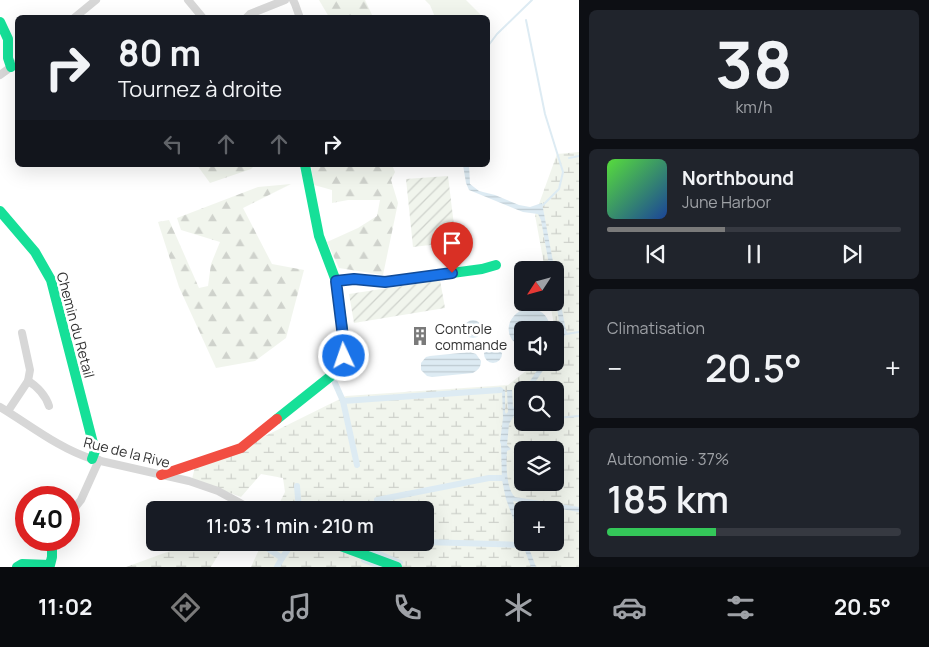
<!DOCTYPE html>
<html lang="fr">
<head>
<meta charset="utf-8">
<style>
	:root { --surface:#171b24; --page:#20242c; --text:#f1f3f6; --muted:#9ea1a6; --line:#363941; --accent:#7a7a7a }
	body { margin:0; font-family:Manrope,sans-serif; background:var(--page); color:var(--text); height:100vh; display:flex; flex-direction:column; font-size:19px; white-space:nowrap }
	* { box-sizing:border-box; margin:0 }
	p { font-size:16px; color:var(--muted) }
	.icon { flex:none; width:28px; height:28px; fill:none; stroke:currentColor; stroke-width:2; stroke-linecap:round; stroke-linejoin:round }
	.map { position:relative; flex:1; overflow:hidden }
	.sheet { display:flex; flex-direction:column; gap:10px; padding:10px; background:#0d0f14; width:350px }
	.sheet>* { flex:none }
	.top-card { position:absolute; left:15px; top:15px; width:475px; height:152px; border-radius:8px; box-shadow:0 5px 20px #0002; background:#171b24; color:var(--text); overflow:hidden }
	.needle { width:32px; rotate:234deg }
	.controls { position:absolute; left:514px; top:261px; display:grid; gap:10px }
	.controls a { display:grid; place-items:center; width:50px; height:50px; border-radius:8px; background:var(--surface); box-shadow:0 5px 20px #0002; font-size:25px }
	.speed { position:absolute; left:15px; top:486px; display:flex; gap:10px; font-size:25px; font-weight:700; text-align:center }
	.speed>* { display:grid; place-content:center; width:65px; height:65px; border-radius:50%; background:var(--surface); box-shadow:0 5px 20px #0002; line-height:1 }
	.speed .limit { border:8px solid #d22; background:#fff; color:#111 }
	.pin { position:absolute; display:grid; place-items:center; width:42px; height:42px; color:#fff; margin:-51px -21px; border-radius:50% 50% 50% 0; rotate:-45deg; box-shadow:0 0 5px #0007 }
	.pin .icon { rotate:45deg }
	.me { position:absolute; width:55px; margin:-28px; rotate:357deg; stroke-linejoin:round; filter:drop-shadow(0 0 4px #0008) }
	.turn { display:flex; align-items:center; gap:18px; height:105px; padding:0 20px; font-size:22px }
	.turn .icon { width:65px; height:65px; stroke-width:2.5 }
	.turn b { display:block; font-size:35px; line-height:42px }
	.lanes { display:flex; align-items:center; height:48px; padding:0 20px; background:#0003; justify-content:center; gap:25px; direction:ltr }
	.lanes .off { opacity:.35 }
	.big { font-size:38px; font-weight:600; line-height:1.1 }
	.sheet .card { flex:1; display:flex; flex-direction:column; justify-content:center; gap:8px; min-width:0; padding:0 18px; border-radius:8px; background:var(--page) }
	.sheet .dial { align-items:center; gap:0 }
	.dial b { font-size:65px; line-height:1 }
	.song { display:flex; align-items:center; gap:15px }
	.cover { width:60px; height:60px; border-radius:8px; background:linear-gradient(135deg,hsl(110 70% 55%),hsl(220 70% 35%)) }
	.played { height:5px; border-radius:2px; background:linear-gradient(90deg,var(--accent) 40%,var(--line) 40%) }
	.keys { display:flex; justify-content:space-around; direction:ltr }
	.heat { display:flex; justify-content:space-between; align-items:center; font-size:28px; direction:ltr }
	.charge { height:8px; border-radius:4px; background:linear-gradient(90deg,#34c759 37%,var(--line) 0) }
	.trip { position:absolute; left:146px; top:501px; width:288px; height:50px; border-radius:8px; background:var(--surface); box-shadow:0 5px 20px #0002; font-weight:600; line-height:50px; text-align:center }
	.menu { display:flex; height:80px; justify-content:space-around; align-items:center; background:#090b0e; color:var(--muted) }
	.menu .icon { width:35px; height:35px }
	.menu .current { color:var(--accent) }
	.menu b { font-size:22px; color:var(--text) }
	main { display:flex; flex:1; min-height:0 }
	.map>svg:first-child { display:block }
	.green { fill:#f1f5ed }
	.forest { fill:url(#forest-firs) }
	.wetland { fill:url(#wetland-marsh); fill-rule:evenodd }
	.garden { fill:url(#garden-furrows) }
	.water { fill:url(#water-rules) }
	.lines { fill:none; stroke-linecap:round; stroke-linejoin:round }
	.stream { stroke:#ddebf3; stroke-width:2 }
	.canal { stroke:#ddebf3; stroke-width:6 }
	.street { stroke:#d7d7d7; stroke-width:8 }
	.fast { stroke:#16e098; stroke-width:10 }
	.jam { stroke:#f24e42; stroke-width:10 }
	.route-casing { stroke:#114b97; stroke-width:12 }
	.route { stroke:#1a73e8; stroke-width:9 }
	.labels { text-anchor:middle; dominant-baseline:central; stroke-width:5; stroke-linejoin:round; paint-order:stroke }
	.street-label { font-size:14px; fill:#333; stroke:#fff }
	.poi-label { font-size:14px; fill:#333; stroke:#fff; text-anchor:start }
</style>
</head>
<body>
<main>
<div class="map">
<svg width="579" height="567" viewBox="0 0 579 567">
	<defs>
		<pattern id="forest-firs" width="22" height="20" patternUnits="userSpaceOnUse" patternTransform="scale(1.25)"><rect width="22" height="20" fill="#f1f5ed"/><path d="M5 1l3.5 6h-7zM16 11l3.5 6h-7z" fill="#cfd2cc"/></pattern>
		<pattern id="wetland-marsh" width="20" height="14" patternUnits="userSpaceOnUse" patternTransform="scale(1.25)"><rect width="20" height="14" fill="#f1f5ed"/><path d="M1 5h8M5 5V1M11 12h8M15 12V8" fill="none" stroke="#cfd2cc"/></pattern>
		<pattern id="garden-furrows" width="10" height="10" patternUnits="userSpaceOnUse" patternTransform="scale(1.25)"><rect width="10" height="10" fill="#f1f5ed"/><path d="M-1 1l2-2M0 10L10 0M9 11l2-2" fill="none" stroke="#cfd2cc"/></pattern>
		<pattern id="water-rules" width="6" height="5" patternUnits="userSpaceOnUse" patternTransform="scale(1.25)"><rect width="6" height="5" fill="#ddebf3"/><path d="M0 2.5h6" fill="none" stroke="#becad1"/></pattern>
	</defs>
	<rect width="100%" height="100%" fill="#fff"/>
	<path class="green" d="M425 0H466L483 17H435L430 5Z"/>
	<g class="forest">
		<path d="M319 0H365L373 17H329Z"/>
		<path d="M197 165H255L251 169 210 183Z"/>
		<path d="M311 165H392L395 172 391 180 398 203 383 275 339 268 327 242 358 228 377 216 380 200H348L332 203V190L314 185Z"/>
		<path d="M291 184 243 208 272 264 304 270 286 338 255 361 216 368 179 287 158 222 169 220 199 288 208 286 211 264 220 242 181 230 177 218 258 187Z"/>
	</g>
	<g class="wetland">
		<path d="M579 152V567H251L262 543 425 542V510H276L285 492 283 478 261 474 241 497 192 479 195 467 259 439 346 396 508 385 536 363 555 362 556 335 550 303 555 302V270H545L535 215 557 154ZM522 390H555V422H522ZM522 450H555V482H522ZM522 510H555V542H522Z"/>
		<path d="M192 543H221L224 545 211 567H126Z"/>
	</g>
	<g class="garden">
		<path d="M448 176 456 242 413 247 406 179Z"/>
		<path d="M440 280 445 308 354 323 349 294Z"/>
	</g>
	<g class="water">
		<path d="M463 165H469L470 184 479 191 495 195 519 205 530 207 542 203 566 331V334L555 352V342L561 333 555 296V270H550L541 220 538 214 523 212 469 190 466 183Z"/>
		<path d="M528 308C541 309 550 316 550 330H522V347C501 338 506 313 528 308Z"/>
		<circle cx="473" cy="329" r="9"/>
		<circle cx="493" cy="354" r="9"/>
		<path d="M470 352 476 354 481 361C481 367 478 370 473 373L432 377 427 376 421 370V363L426 357 430 356Z"/>
		<path d="M542 363H548L530 390H524Z"/>
		<path d="M502 389H504L505 391V412L506 414 508 412 507 390H512L513 408 522 393V402L509 424 507 445 511 449 507 451C506 463 506 489 515 497L579 507V512L513 501 522 530V542L527 543 536 567H531L506 499 502 480 501 444 500 442 503 418Z"/>
	</g>
	<g class="lines">
		<g class="stream">
			<path d="M526 20 545 114 563 172 559 189 543 205"/>
			<path d="M488 46 497 34 532 0"/>
			<path d="M569 158 579 156"/>
			<path d="M566 332V334L579 332"/>
			<path d="M555 418 579 416"/>
		</g>
		<g class="canal">
			<path d="M335 383 343 401 500 390"/>
			<path d="M343 401 357 465"/>
			<path d="M297 486 299 510"/>
			<path d="M377 500 489 478H502"/>
			<path d="M374 508 375 510"/>
			<path d="M258 542 282 558 277 567"/>
			<path d="M318 542 333 548"/>
			<path d="M348 542 377 553 400 563"/>
			<path d="M425 542 523 545"/>
			<path d="M282 558 293 542"/>
			<path d="M364 560 382 567"/>
		</g>
		<g class="street">
			<path d="M188 0 203 18"/>
			<path d="M293 0 295 4 300 18"/>
			<path d="M74 18 96 0"/>
			<path d="M246 18 250 14 285 0"/>
			<path d="M0 75 18 62"/>
			<path d="M28 381C37 386 46 396 49 406"/>
			<path d="M0 407C30 425 58 448 92 459L189 481 218 491 253 510"/>
			<path d="M8 411 28 381 30 370 22 333"/>
			<path d="M69 515 81 500 99 460"/>
		</g>
		<g class="fast">
			<path d="M0 22 8 39V58L11 67"/>
			<path d="M0 211 35 252 51 280 95 451 92 459"/>
			<path d="M336 281 354 279 385 282 482 269 496 265"/>
			<path d="M277 419 331 376 339 366 344 356 345 345 336 281 319 236 305 165"/>
			<path d="M330 542 397 567"/>
			<path d="M17 567 22 564 50 565 52 557V540"/>
		</g>
		<path class="jam" d="M161 475 241 448 277 419"/>
	</g>
	<g class="lines">
		<g class="route-casing">
			<path id="route" d="M344 356V345L336 281 354 279 385 282 452 273"/>
		</g>
		<use href="#route" class="route"/>
	</g>
	<defs>
		<g id="building-bare" transform="scale(1.5)"><path d="M-4-6H4V6H1V3H-1V6H-4ZM-2.5-4.3h1.7v1.8h-1.7ZM.8-4.3h1.7v1.8H.8ZM-2.5-1h1.7V.8h-1.7ZM.8-1h1.7V.8H.8Z" fill="#7a7a7a" stroke="#fff" stroke-width="2.5" paint-order="stroke"/></g>
	</defs>
	<g fill-rule="evenodd">
		<use href="#building-bare" x="420" y="336"/>
	</g>
	<g class="labels">
		<g class="street-label">
			<text transform="translate(76 325) rotate(75)">Chemin du Retail</text>
			<text transform="translate(127 452) rotate(14)">Rue de la Rive</text>
		</g>
		<g class="poi-label">
			<text x="435" y="328">Controle<tspan x="435" dy="16">commande</tspan></text>
		</g>
	</g>
</svg>
<div class="controls">
<a><svg class="needle" viewBox="-14 -14 28 28"><path d="M0-13l5 13h-10z" fill="#e53935"/><path d="M0 13l5-13h-10z" fill="#9ea1a6"/></svg></a>
<a><svg class="icon" aria-label="sound" viewBox="0 0 24 24"><path d="M4 9h4l5-4v14l-5-4H4zM17 9q2 3 0 6"/></svg></a>
<a><svg class="icon" aria-label="search" viewBox="0 0 24 24"><circle cx="10" cy="10" r="6"/><path d="M15 15l6 6"/></svg></a>
<a><svg class="icon" aria-label="layers" viewBox="0 0 24 24"><path d="M12 4l9 5-9 5-9-5zM3 14l9 5 9-5"/></svg></a>
<a>+</a>
</div>
<div class="speed"><div class="limit">40</div></div>
<div class="pin" style="left:452px;top:273px;background:#d93025"><svg class="icon" aria-label="arrive" viewBox="0 0 24 24"><path d="M6 21V4h12l-3 4 3 4H6"/></svg></div>
<svg class="me" style="left:344px;top:356px" viewBox="-20 -20 40 40"><circle r="17" fill="#1a73e8" stroke="#fff" stroke-width="3"/><path d="M0-11L8 9 0 5-8 9z" fill="#fff"/></svg>
<div class="trip">11:03 · 1 min · 210 m</div>
<div class="top-card">
<div class="turn"><svg class="icon" aria-label="right" viewBox="0 0 24 24"><path d="M7 20v-9h11M14 6l5 5-5 5"/></svg><div><b>80 m</b>Tournez à droite</div></div>
<div class="lanes"><svg class="icon off" aria-label="left" viewBox="0 0 24 24"><path d="M17 20v-9H6M10 6l-5 5 5 5"/></svg><svg class="icon off" aria-label="ahead" viewBox="0 0 24 24"><path d="M12 20V5M6 11l6-6 6 6"/></svg><svg class="icon off" aria-label="ahead" viewBox="0 0 24 24"><path d="M12 20V5M6 11l6-6 6 6"/></svg><svg class="icon" aria-label="right" viewBox="0 0 24 24"><path d="M7 20v-9h11M14 6l5 5-5 5"/></svg></div>
</div>
</div>
<section class="sheet">
<div class="card dial"><b>38</b><p>km/h</p></div>
<div class="card">
<div class="song"><i class="cover"></i><div><b>Northbound</b><p>June Harbor</p></div></div>
<div class="played"></div>
<div class="keys"><svg class="icon" aria-label="previous" viewBox="0 0 24 24"><path d="M18 5L8 12l10 7zM5 5v14"/></svg><svg class="icon" aria-label="pause" viewBox="0 0 24 24"><path d="M8 5v14M16 5v14"/></svg><svg class="icon" aria-label="next" viewBox="0 0 24 24"><path d="M6 5l10 7-10 7zM19 5v14"/></svg></div>
</div>
<div class="card"><p>Climatisation</p>
<div class="heat"><a>−</a><b class="big">20.5°</b><a>+</a></div>
</div>
<div class="card"><p>Autonomie · 37%</p><b class="big">185 km</b><div class="charge"></div></div>
</section>
</main>
<nav class="menu">
<b>11:02</b>
<svg class="icon current" aria-label="directions" viewBox="0 0 24 24"><path d="M12 3l9 9-9 9-9-9zM9 14v-3h6M13 9l2 2-2 2"/></svg>
<svg class="icon" aria-label="music" viewBox="0 0 24 24"><path d="M9 18V5l10-2v13"/><circle cx="6" cy="18" r="3"/><circle cx="16" cy="16" r="3"/></svg>
<svg class="icon" aria-label="phone" viewBox="0 0 24 24"><path d="M5 4h4l2 5-3 2q2 4 5 5l2-3 5 2v4C11 20 4 13 5 4z"/></svg>
<svg class="icon" aria-label="climate" viewBox="0 0 24 24"><path d="M12 3v18M4 7l16 10M4 17L20 7"/></svg>
<svg class="icon" aria-label="car" viewBox="0 0 24 24"><path d="M5 17H2v-5l4-1 3-4h7l3 4 3 1v5h-3M9 17h6M6 11h13"/><circle cx="7" cy="17" r="2"/><circle cx="17" cy="17" r="2"/></svg>
<svg class="icon" aria-label="filters" viewBox="0 0 24 24"><path d="M4 7h16M4 17h16"/><circle cx="9" cy="7" r="2"/><circle cx="15" cy="17" r="2"/></svg>
<b>20.5°</b>
</nav>
</body>
</html>
